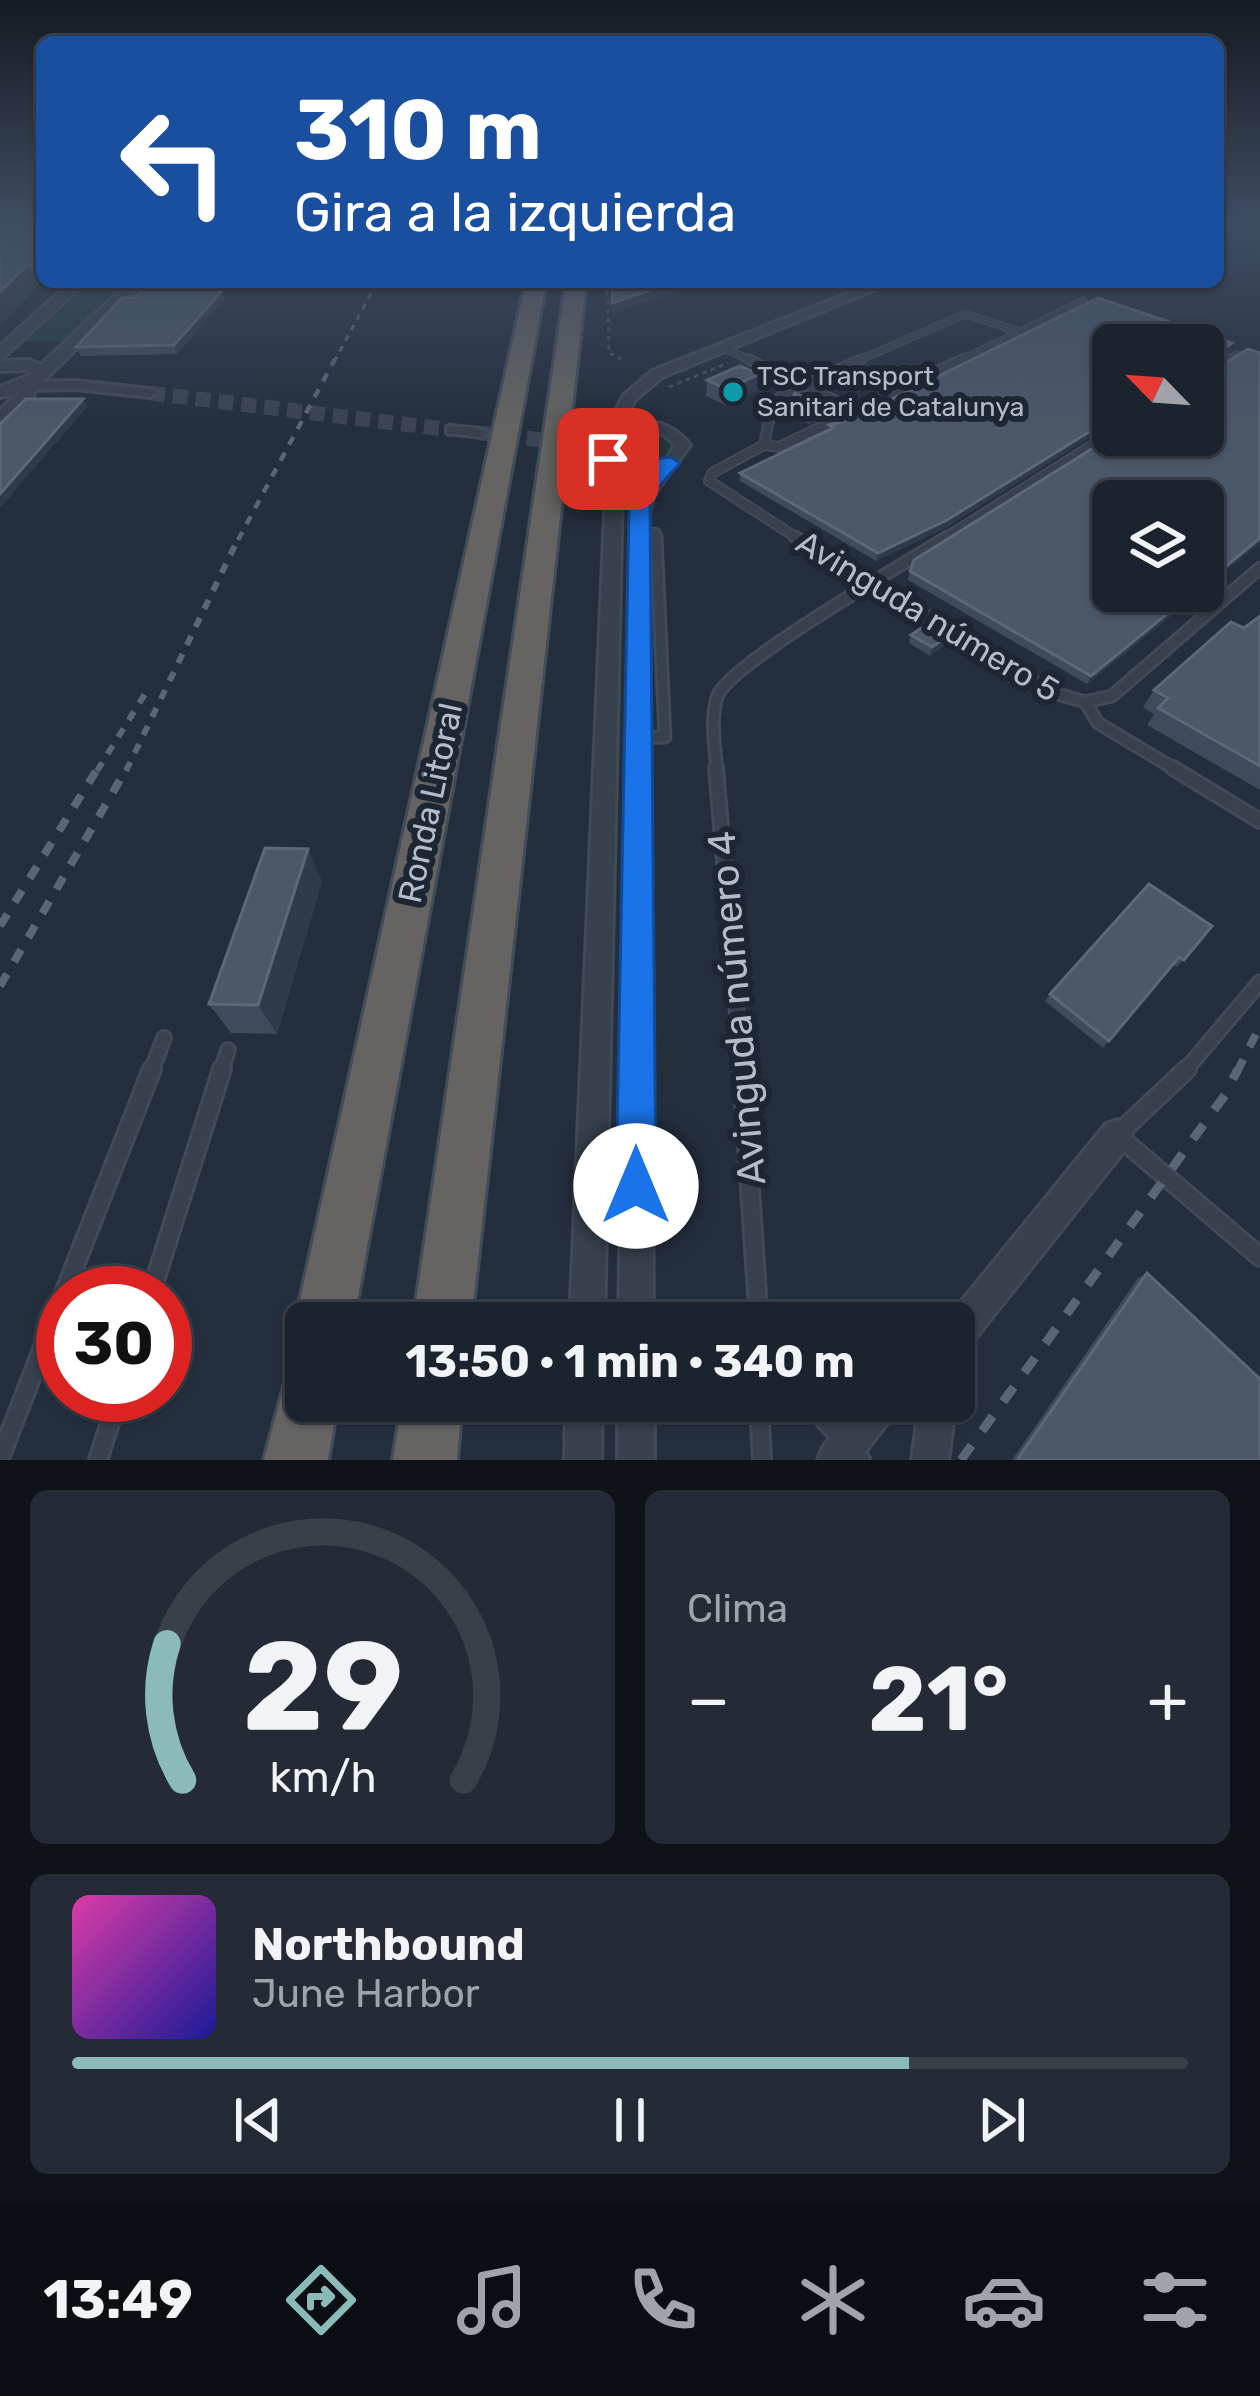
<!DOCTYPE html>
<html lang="es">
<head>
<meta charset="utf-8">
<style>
	:root { --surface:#1b232e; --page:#242b36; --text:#f1f3f6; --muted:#a0a4aa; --line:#39404a; --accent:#8bbbb9 }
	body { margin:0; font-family:Rubik,sans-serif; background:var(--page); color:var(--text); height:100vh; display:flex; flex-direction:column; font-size:45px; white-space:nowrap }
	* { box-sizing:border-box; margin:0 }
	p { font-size:39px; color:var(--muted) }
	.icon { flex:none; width:66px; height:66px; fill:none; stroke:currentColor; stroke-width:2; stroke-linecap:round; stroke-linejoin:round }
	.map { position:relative; height:1460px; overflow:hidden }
	.details { display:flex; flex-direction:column; gap:30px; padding:30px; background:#0f1319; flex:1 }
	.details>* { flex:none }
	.top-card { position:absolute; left:36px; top:36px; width:1188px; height:252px; border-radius:18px; box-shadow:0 3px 9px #0004,0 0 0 3px var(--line); background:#1a4fa0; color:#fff; overflow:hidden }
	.needle { width:78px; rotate:295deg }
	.controls { position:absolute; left:1092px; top:324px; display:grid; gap:24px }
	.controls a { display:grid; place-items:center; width:132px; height:132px; border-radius:18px; background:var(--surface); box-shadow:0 3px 9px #0004,0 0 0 3px var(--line); font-size:60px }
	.speed { position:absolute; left:36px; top:1266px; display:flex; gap:24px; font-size:60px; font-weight:700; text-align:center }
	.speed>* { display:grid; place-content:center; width:156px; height:156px; border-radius:50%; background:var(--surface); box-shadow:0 3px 9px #0004,0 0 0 3px var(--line); line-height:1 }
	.speed .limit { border:18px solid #d22; background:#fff; color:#111 }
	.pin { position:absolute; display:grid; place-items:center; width:102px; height:102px; color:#fff; margin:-51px; border-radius:24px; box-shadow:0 6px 18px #0006 }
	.me { position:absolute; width:132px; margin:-66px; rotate:0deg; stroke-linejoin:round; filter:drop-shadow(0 0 9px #0008) }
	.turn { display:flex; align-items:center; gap:42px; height:252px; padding:0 60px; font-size:54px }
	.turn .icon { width:156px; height:156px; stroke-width:2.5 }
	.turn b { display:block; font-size:84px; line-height:102px }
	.big { font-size:90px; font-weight:700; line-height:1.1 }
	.details .tile { flex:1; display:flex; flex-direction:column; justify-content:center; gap:18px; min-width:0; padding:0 42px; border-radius:18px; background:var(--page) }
	.details .dial { align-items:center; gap:0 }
	.dial svg { height:312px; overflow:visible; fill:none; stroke:var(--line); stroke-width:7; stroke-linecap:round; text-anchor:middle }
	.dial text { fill:var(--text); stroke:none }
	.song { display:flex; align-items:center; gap:36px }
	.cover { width:144px; height:144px; border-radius:18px; background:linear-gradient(135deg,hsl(320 70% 55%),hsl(240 70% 35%)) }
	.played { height:12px; border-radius:6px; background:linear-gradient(90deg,var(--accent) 75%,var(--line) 75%) }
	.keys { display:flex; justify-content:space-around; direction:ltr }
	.heat { display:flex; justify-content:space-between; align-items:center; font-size:66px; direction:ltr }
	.details .tiles { flex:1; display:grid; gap:30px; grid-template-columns:1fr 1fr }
	.tile:last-child { grid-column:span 2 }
	.trip { position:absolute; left:285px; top:1302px; width:690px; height:120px; border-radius:18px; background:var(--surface); box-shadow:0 3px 9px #0004,0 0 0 3px var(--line); font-weight:700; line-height:120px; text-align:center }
	.tabs { display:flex; height:192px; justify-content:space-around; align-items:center; background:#0b0e12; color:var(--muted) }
	.tabs .icon { width:84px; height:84px }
	.tabs .on { color:var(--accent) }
	.tabs b { font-size:54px; color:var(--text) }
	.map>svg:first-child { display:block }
	.green { fill:#263c3f }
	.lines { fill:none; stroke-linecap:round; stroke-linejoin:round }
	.minor-tunnel { stroke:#3a4453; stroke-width:15; stroke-dasharray:15 8; stroke-linecap:butt }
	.service-far4-casing { stroke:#414a57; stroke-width:9 }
	.service-far3-casing { stroke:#414a57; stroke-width:12 }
	.service-far2-casing { stroke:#414a57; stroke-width:15 }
	.service-far1-casing { stroke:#414a57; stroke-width:18 }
	.service-casing { stroke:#414a57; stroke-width:22 }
	.minor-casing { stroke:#414a57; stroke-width:6 }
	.tertiary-casing { stroke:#414a57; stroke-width:6 }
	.trunk-casing { stroke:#434c59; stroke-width:6 }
	.path { stroke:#3f5557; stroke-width:3; stroke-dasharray:4.5 4.5; stroke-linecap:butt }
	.service-far4 { stroke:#38414e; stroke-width:6 }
	.service-far3 { stroke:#38414e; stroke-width:8 }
	.service-far2 { stroke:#38414e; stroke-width:9 }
	.service-far1 { stroke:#38414e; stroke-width:12 }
	.service { stroke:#38414e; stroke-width:16 }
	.minor { fill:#38414e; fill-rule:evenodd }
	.tertiary { fill:#38414e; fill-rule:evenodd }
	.trunk { fill:#656462; fill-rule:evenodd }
	.rail-far4 { stroke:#5a6575; stroke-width:3; stroke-dasharray:6 6; stroke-linecap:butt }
	.rail-far3 { stroke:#5a6575; stroke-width:4.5; stroke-dasharray:9 9; stroke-linecap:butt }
	.rail-far2 { stroke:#5a6575; stroke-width:6; stroke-dasharray:10 10; stroke-linecap:butt }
	.rail-far1 { stroke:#5a6575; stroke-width:8; stroke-dasharray:14 14; stroke-linecap:butt }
	.rail { stroke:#5a6575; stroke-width:9; stroke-dasharray:18 18; stroke-linecap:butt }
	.wall { fill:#3f4b5c }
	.shaded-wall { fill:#2f3b4b }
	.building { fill:#4b5868; stroke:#5c6777; stroke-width:3 }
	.route { fill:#1a73e8; stroke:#114b97; stroke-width:3 }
	.culture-dot { fill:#0f9aa8; stroke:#1d2633; stroke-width:4.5 }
	.labels { text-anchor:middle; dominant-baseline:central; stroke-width:12; stroke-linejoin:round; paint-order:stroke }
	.far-poi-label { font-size:27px; fill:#b4bcc9; stroke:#1d2633; text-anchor:start }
	.street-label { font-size:33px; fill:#b4bcc9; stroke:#1d2633 }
	.near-street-label { font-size:39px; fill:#b4bcc9; stroke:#1d2633 }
</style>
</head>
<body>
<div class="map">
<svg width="1260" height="1460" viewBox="0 0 1260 1460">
	<rect width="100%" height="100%" fill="#242f3e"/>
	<g class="green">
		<path d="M86 282H128L70 341 20 342Z"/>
		<path d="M644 431 668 438 672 453C652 468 632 465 612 452L618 436Z"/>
	</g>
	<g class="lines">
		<g class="minor-tunnel">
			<path d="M150 393 452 430"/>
			<path d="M481 433 576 444"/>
		</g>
		<g class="service-far4-casing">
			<g id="service-far4">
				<path d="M722 347 754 362"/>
				<path d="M855 362 965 314 1020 332 1083 301"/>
				<path d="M957 362 1020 332"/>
				<path d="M1226 362 1237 355"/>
			</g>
		</g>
		<g class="service-far3-casing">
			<g id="service-far3">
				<path d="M748 359 803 385 773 401 764 445 712 473 709 481 800 540"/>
				<path d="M1203 376 1230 359"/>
				<path d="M803 385 862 359"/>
				<path d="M803 385 855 410"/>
				<path d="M764 445 779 447 963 359"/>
				<path d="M640 532 656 533V540"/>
				<path d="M942 540 1113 432"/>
			</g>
		</g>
		<g class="service-far2-casing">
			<g id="service-far2">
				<path d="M795 537 1051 692 1085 702 1098 723 1178 771"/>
				<path d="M1085 702 1112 696 1260 568"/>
				<path d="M637 738 665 737 656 537"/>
				<path d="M717 771C715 747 710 721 717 697 728 664 908 562 947 537"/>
			</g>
		</g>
		<g class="service-far1-casing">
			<g id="service-far1">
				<path d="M716 768 742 1072"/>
				<path d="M1173 768 1260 821"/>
				<path d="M151 1072 164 1038"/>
				<path d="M221 1072 228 1050"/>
				<path d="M1184 1072 1260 982"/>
			</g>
		</g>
		<g class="service-casing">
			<g id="service">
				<path d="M742 1069 759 1323"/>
				<path d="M1187 1069 1117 1135 1260 1257"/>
				<path d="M64 1293 152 1069"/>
				<path d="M151 1293 222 1069"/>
				<path d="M759 1401 762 1460"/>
				<path d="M807 1401 861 1460"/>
				<path d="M0 1458 63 1296"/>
				<path d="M98 1460 119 1395"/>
			</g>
		</g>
		<g class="minor-casing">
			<g id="minor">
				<path d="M877 282H893L662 377 635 400 623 423C651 418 673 423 690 445L654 494 648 517 653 1323H619L632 517 638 494 657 471 641 473 617 468 622 490 604 1323H570L606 490 601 458 593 446 599 437 577 438 570 434 577 430 606 428 624 395 652 371ZM641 429C655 430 666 434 675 445L667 459C644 465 624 466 608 446L622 433Z"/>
				<path d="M76 381 150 389 157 393 150 397 76 389 28 390 21 386 28 382Z"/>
				<path d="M452 426 481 429 488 433 481 437 447 433V427Z"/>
				<path d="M1117 1120 1128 1124 1132 1135 1128 1146 966 1350 954 1355V1323H944L1106 1124Z"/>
				<path d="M954 1397 956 1401 948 1460H912L920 1401H954Z"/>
				<path d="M566 1401H602L601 1460H565Z"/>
				<rect x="618" y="1401" width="36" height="59"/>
				<path d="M859 1401H899L894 1414 859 1460H818L823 1447Z"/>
			</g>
		</g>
		<g class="tertiary-casing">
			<g id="tertiary">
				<path d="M71 282H86L0 360V346Z"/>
				<path d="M129 282H144L35 389 33 398 0 426V410L18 393 0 397V387L33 374 26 370 0 371V361L29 360 41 365Z"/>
			</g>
		</g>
		<g class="trunk-casing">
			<g id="trunk">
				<path d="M526 282H546L353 1323H306V1345L295 1323Z"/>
				<path d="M566 282H586L471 1323H413Z"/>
				<path d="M306 1371V1401H338L328 1460H264L286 1379Z"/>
				<path d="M402 1401H462L457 1460H393Z"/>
			</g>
		</g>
		<g class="path">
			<path d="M607 282 609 353 621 359"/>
			<path d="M669 387 728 363"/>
		</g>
		<use href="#service-far4" class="service-far4"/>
		<use href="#service-far3" class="service-far3"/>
		<use href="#service-far2" class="service-far2"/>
		<use href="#service-far1" class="service-far1"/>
		<use href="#service" class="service"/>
		<use href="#minor" class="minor"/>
		<use href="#tertiary" class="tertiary"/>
		<use href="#trunk" class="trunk"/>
		<path class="rail-far4" d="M334 362 377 282"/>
		<path class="rail-far3" d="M238 540 335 359"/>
		<g class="rail-far2">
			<path d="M97 771 148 689"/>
			<path d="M126 771 239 537"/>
		</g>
		<g class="rail-far1">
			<path d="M0 926 98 768"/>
			<path d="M0 986 127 768"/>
			<path d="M1237 1072 1260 1026"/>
		</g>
		<path class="rail" d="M961 1460 1225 1095 1238 1069"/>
	</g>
	<g class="wall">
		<path d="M5 226H42V282H57L53 285 37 286Z"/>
		<path d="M222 291 224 299 177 354 81 356 76 347 135 298Z"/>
		<path d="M1098 298 1232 343 1229 351 1203 367V345H1113V425H1109L945 528 876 561 740 481V473L828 430 829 425 851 419Z"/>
		<path d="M707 380 757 390 725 405 706 396Z"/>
		<path d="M788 405 826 416 809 424 787 413Z"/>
		<path d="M910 571 1113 591H1201L1087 684 908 580Z"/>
		<path d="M1260 616V790L1147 725 1154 714 1143 707 1154 690Z"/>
		<path d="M911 635H949L946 644 930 656 909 643Z"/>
		<path d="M322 881 277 1034 231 1033 209 1004Z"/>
		<path d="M1212 926 1177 967 1172 965 1103 1048 1045 1001 1050 994Z"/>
		<path d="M1147 1273 1260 1460H1012L1138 1278Z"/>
	</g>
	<g class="shaded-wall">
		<path d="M27 265 37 286 0 326V292Z"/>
		<path d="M674 282H707L612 314V303Z"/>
		<path d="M222 291 224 299 177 354 174 345Z"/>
		<path d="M1232 343 1229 351 1203 367V362Z"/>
		<path d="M759 374 757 390 725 405 727 389Z"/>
		<path d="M83 399 87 407 0 508V494Z"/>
		<path d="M827 408 826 416 809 424 810 416Z"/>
		<path d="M1112 417 1109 425 945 528 876 561 878 553Z"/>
		<path d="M1260 538V543L1203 589V585Z"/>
		<path d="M1195 591H1201L1087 684 1091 676Z"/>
		<path d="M949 635 946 644 930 656 932 647Z"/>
		<path d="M308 849 322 881 277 1034 258 1005Z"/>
	</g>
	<g class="building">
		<path d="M42 226V264L27 265 0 292V227Z"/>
		<path d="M150 282H211L222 291 174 345 76 347 122 298H135Z"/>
		<path d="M613 282H674L612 303Z"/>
		<path d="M1098 298 1232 343 1203 362V345H1113V417L947 520 878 553 740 473 833 428 829 425 851 419Z"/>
		<path d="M1248 349 1260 353V538L1203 585V501H1113V591H1195L1091 676 910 571 914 560 1114 435H1203V373L1204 376Z"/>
		<path d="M740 366 759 374 727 389 707 380Z"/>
		<path d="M795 393 827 408 810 416 788 405Z"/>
		<path d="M26 399H83L0 494V424Z"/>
		<path d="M1260 616V766L1158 708 1168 698 1154 690 1231 622 1244 628Z"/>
		<path d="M929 623 949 635 932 647 911 635Z"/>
		<path d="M265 848 308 849 258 1005 209 1004Z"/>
		<path d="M1149 884 1212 926 1184 960 1179 957 1109 1041 1050 994Z"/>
		<path d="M1147 1273 1260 1379V1460H1017Z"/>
	</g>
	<linearGradient id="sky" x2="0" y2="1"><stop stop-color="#141a22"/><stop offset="0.52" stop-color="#3f4d63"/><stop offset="1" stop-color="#3f4d63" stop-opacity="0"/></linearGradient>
	<rect width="1260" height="428" fill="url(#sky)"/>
	<path class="route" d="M608 453 638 462 670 457 680 463 656 490 650 507 656 1186 650 1200 636 1206 622 1200 616 1186 629 507 636 488 651 472 637 474 601 463 599 459Z"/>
	<circle class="culture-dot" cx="733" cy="392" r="12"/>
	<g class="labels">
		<g class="far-poi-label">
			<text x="757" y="376">TSC Transport<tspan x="757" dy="31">Sanitari de Catalunya</tspan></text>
		</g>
		<g class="street-label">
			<text transform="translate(928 616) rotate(31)">Avinguda número 5</text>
			<text transform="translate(430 803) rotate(-78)">Ronda Litoral</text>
		</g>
		<g class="near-street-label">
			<text transform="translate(737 1008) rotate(-95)">Avinguda número 4</text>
		</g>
	</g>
</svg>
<div class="controls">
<a><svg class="needle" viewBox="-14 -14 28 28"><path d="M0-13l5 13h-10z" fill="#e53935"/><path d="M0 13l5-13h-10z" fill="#a0a4aa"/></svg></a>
<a><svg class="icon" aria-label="layers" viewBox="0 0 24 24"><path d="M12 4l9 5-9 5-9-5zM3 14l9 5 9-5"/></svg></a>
</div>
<div class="speed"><div class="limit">30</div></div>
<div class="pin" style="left:608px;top:459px;background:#d93025"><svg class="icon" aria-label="arrive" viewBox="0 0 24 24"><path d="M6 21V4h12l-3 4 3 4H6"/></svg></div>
<svg class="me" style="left:636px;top:1186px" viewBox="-20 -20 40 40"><circle r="19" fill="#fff"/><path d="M0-13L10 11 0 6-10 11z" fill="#1a73e8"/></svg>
<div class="trip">13:50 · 1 min · 340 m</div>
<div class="top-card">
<div class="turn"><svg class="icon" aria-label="left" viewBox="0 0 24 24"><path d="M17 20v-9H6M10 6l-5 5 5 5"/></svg><div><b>310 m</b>Gira a la izquierda</div></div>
</div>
</div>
<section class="details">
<div class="tiles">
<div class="tile dial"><svg viewBox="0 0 100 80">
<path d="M14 69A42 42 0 1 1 86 69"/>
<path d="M14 69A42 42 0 0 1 10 34" stroke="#8bbbb9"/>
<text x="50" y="56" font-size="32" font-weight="700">29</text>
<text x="50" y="72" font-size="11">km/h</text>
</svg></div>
<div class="tile"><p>Clima</p>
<div class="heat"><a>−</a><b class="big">21°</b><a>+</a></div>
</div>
<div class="tile">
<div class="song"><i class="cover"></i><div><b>Northbound</b><p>June Harbor</p></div></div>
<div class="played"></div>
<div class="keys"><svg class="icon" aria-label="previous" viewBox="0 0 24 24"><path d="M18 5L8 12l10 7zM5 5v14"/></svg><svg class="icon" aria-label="pause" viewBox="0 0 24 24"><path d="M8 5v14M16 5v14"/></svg><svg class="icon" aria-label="next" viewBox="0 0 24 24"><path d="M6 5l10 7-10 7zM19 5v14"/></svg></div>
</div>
</div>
</section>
<nav class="tabs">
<b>13:49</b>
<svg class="icon on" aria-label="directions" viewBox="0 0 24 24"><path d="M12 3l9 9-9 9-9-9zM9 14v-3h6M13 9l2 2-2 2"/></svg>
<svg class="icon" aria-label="music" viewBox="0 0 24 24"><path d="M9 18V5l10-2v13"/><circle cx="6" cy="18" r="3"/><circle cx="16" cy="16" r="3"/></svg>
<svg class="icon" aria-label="phone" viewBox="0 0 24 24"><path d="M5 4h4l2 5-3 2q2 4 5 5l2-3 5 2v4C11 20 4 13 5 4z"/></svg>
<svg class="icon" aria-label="climate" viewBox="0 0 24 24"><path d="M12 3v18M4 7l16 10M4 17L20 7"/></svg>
<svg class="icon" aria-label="car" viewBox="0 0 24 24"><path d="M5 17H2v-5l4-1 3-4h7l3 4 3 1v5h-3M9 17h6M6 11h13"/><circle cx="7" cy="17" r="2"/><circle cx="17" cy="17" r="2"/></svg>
<svg class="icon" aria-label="filters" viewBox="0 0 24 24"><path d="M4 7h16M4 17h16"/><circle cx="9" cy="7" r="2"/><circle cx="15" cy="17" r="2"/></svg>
</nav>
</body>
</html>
